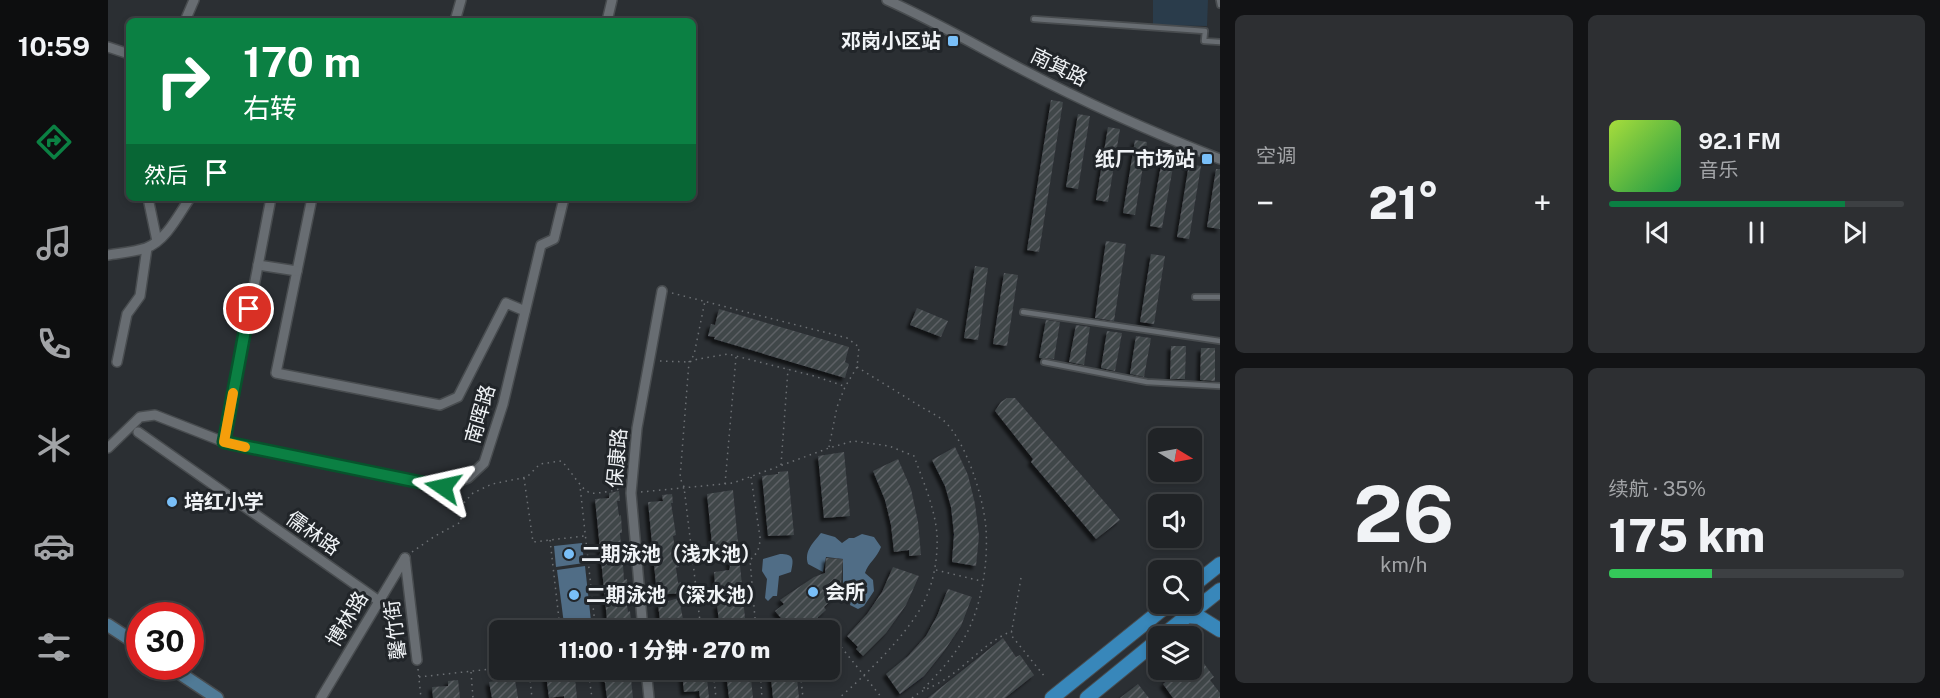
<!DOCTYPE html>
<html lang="zh">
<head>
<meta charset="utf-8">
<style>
	:root { --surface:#202326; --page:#2d2f32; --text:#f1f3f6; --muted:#a2a4a7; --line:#3d4043; --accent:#0b8043 }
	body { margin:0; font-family:"Public Sans","Noto Sans SC",sans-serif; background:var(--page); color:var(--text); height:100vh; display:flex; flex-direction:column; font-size:22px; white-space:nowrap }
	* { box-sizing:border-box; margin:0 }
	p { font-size:20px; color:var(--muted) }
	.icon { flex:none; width:33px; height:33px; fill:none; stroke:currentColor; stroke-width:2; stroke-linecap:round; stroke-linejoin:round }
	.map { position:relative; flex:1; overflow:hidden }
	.side { display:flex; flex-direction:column; gap:15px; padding:15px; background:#121315; width:720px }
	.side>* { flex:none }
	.banner { position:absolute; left:18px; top:18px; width:570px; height:183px; border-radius:9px; box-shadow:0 3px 9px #0003,0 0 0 2px var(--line); background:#0b8043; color:#fff; overflow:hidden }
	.needle { width:39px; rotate:100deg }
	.tools { position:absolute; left:1040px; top:428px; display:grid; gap:12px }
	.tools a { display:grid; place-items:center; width:54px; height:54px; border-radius:9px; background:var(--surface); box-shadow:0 3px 9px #0003,0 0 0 2px var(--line); font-size:30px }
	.speed { position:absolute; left:18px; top:602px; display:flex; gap:12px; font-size:30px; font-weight:700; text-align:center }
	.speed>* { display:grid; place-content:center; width:78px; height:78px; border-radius:50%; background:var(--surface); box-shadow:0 3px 9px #0003,0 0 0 2px var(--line); line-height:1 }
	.speed .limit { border:9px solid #d22; background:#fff; color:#111 }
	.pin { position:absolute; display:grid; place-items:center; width:51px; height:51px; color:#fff; margin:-26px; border:3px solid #fff; border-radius:50%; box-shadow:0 2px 6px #0007 }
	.me { position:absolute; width:66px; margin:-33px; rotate:281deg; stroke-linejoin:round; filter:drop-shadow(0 0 4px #0008) }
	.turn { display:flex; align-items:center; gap:21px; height:126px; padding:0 18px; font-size:27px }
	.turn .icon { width:78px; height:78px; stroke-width:2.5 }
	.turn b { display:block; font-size:42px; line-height:51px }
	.then { display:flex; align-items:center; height:57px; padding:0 18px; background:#0003; gap:12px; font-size:22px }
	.big { font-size:45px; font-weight:800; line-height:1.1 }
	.side .widget { flex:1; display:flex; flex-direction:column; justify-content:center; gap:9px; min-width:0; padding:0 21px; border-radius:9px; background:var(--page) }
	.side .dial { align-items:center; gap:0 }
	.dial b { font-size:78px; line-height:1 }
	.song { display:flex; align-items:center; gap:18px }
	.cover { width:72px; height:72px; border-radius:9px; background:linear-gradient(135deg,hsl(80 70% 55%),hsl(140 70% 35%)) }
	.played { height:6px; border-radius:3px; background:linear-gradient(90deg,var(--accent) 80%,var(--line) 80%) }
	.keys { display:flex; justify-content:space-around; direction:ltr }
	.heat { display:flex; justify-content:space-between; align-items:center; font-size:33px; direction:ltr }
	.charge { height:9px; border-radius:4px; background:linear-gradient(90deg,#34c759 35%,var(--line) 0) }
	.side .tiles { flex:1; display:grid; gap:15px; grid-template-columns:repeat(2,1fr) }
	.trip { position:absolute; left:381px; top:620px; width:351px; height:60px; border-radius:9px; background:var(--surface); box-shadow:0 3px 9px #0003,0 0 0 2px var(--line); font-weight:800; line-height:60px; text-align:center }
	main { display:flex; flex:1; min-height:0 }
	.dock { display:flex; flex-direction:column; width:108px; justify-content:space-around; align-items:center; background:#0d0e0f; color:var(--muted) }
	.dock .icon { width:42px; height:42px }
	.dock .selected { color:var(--accent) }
	.dock b { font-size:27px; color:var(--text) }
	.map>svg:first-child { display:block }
	.green { fill:#2a3c4b }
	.water { fill:#506d86 }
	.building { fill:url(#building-hatch); filter:url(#shadow) }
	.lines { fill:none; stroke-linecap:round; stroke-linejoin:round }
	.lane-casing { stroke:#484c4f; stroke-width:8 }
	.street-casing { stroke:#484c4f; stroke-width:12 }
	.secondary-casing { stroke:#484c4f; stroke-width:15 }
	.primary-casing { stroke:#484c4f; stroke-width:16 }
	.path { stroke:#6d7175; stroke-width:1.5; stroke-dasharray:1.5 4.5; stroke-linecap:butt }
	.lane { stroke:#686d72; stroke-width:4.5 }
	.street { stroke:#686d72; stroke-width:9 }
	.secondary { stroke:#507a96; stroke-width:12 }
	.primary { stroke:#3887ba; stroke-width:14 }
	.route-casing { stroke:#07532c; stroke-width:15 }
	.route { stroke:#0b8043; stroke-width:10 }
	.slow { stroke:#f59e0b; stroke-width:10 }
	.poi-dot { fill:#79bff8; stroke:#212529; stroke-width:2 }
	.labels { text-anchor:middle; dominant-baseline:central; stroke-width:6; stroke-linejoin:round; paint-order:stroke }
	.poi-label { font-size:20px; font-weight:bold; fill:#f0f3f6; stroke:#212529; text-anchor:start }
	.street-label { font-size:20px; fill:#f0f3f6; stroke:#212529 }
</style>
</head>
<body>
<main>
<nav class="dock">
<b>10:59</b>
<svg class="icon selected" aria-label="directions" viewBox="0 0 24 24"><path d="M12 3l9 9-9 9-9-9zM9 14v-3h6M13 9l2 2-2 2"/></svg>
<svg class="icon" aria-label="music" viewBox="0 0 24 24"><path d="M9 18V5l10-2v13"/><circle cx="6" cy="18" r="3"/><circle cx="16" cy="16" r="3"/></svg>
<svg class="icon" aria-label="phone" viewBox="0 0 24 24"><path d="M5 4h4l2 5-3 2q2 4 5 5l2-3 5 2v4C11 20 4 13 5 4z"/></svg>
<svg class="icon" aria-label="climate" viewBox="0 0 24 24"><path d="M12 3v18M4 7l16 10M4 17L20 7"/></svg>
<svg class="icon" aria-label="car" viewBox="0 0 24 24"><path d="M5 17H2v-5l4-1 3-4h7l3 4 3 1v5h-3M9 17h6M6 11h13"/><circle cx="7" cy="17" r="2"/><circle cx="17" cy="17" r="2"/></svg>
<svg class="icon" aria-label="filters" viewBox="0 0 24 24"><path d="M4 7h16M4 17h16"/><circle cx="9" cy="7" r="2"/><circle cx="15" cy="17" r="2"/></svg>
</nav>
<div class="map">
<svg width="1112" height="698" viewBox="0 0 1112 698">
	<defs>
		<pattern id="building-hatch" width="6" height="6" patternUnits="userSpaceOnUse" patternTransform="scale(1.5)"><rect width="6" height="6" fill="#41464a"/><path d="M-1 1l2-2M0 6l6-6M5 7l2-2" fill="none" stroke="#5d6165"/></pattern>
		<filter id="shadow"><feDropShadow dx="-3.5" dy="3.5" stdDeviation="1.5" flood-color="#0009"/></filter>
	</defs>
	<rect width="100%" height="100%" fill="#2b2f33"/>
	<path class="green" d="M1045 0H1100L1099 26 1045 25Z"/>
	<g class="water">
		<path d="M713 533 727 537 734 543 741 538H746L754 534 766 537 773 547C769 558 760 563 757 573L765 580 766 591 756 606 750 609 742 605 744 597 735 582V559L718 557 715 572 700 564C696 551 705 543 713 533Z"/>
		<path d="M474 543 476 563 448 567 446 546Z"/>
		<path d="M672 554C686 554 686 559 683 572L671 576 669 596H665L660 601 657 598 659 579 654 571 655 559Z"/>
		<path d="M477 566 483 621 456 624 449 570Z"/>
	</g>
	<g class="building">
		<path d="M943 100 955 102 931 252 919 250Z"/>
		<path d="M970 114 982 116 970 189 958 187Z"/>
		<path d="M1000 127 1012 129 1000 202 988 200Z"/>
		<path d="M1027 140 1039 142 1027 215 1015 213Z"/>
		<path d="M1055 154 1067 156 1054 228 1042 226Z"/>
		<path d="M1081 164 1093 166 1081 239 1069 237Z"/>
		<path d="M1108 169H1112V229L1099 227Z"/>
		<path d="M998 241 1018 244 1006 321 987 318Z"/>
		<path d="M1043 254 1057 256 1046 324 1032 322Z"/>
		<path d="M867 266 880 268 870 340 856 338Z"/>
		<path d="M896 273 910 275 899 346 885 344Z"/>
		<path d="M809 308 840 321 833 337 802 325Z"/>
		<path d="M611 309 741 347 737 362 741 364 737 378 606 339 607 337 600 336 603 324 607 325Z"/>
		<path d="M938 320 952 322 946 359 931 358Z"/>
		<path d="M968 325 982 327 976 365 961 362Z"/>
		<path d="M999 331 1014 333 1007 371 993 368Z"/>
		<path d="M1028 336 1043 338 1036 377 1022 374Z"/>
		<path d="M1063 346H1078L1077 379H1062Z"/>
		<path d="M1093 348H1107V381L1092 380Z"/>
		<path d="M899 398H907L1012 520 988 539 923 462 925 459 887 411 893 402Z"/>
		<path d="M847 447 860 475 867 504 871 536 868 566 844 562 846 534 843 507 837 486 824 460Z"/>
		<path d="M736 452 742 516 716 518 710 456Z"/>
		<path d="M790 459 803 489 810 522 813 555 801 556V550L786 552 783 525 777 500 765 471Z"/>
		<path d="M680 471 686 535 660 536 654 476 670 474V472Z"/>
		<path d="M625 490 638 629 612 630 609 605 628 600 627 595 608 597 606 572 621 570 622 567 620 553 605 555 599 494Z"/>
		<path d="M511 491 512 501H509L511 516 513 515 514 533H512L513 547 516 546 518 564 515 565 516 580 519 579 521 597H518L520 612 522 611 524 629 522 630H500L487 499 501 498V493Z"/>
		<path d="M564 494 565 503H563L568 535 565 536 567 549H569L571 567 568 568 570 583 573 582 574 593 549 595 540 502 555 501 554 495Z"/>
		<path d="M718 558 735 559 733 584 725 590 729 595 716 607 718 610 697 629 694 625 688 630H683L667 611 676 604 672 600 706 577 717 573Z"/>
		<path d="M785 567 811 576 798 605 778 633 755 656 748 649 750 647 739 636 759 614 774 592Z"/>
		<path d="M840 589 864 597 853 626 836 651 816 676 792 694 778 674 800 656 818 636 829 616Z"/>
		<path d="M571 598 577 630H553L550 604Z"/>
		<path d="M895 638 908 657 912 655 926 675 897 698H820Z"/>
		<path d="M1083 656 1091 657 1106 677 1102 680 1112 693V698H1065L1055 684 1060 680 1056 674 1061 669H1083Z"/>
		<path d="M453 669H466L469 698H456V696L441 698 438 675 454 673Z"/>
		<path d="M495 669H522L525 698H499Z"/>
		<path d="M588 669H598L601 698H592L591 691 576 692 574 673 588 672Z"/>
		<path d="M633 669H642L645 698H621L618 672Z"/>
		<path d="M662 669H688L691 698H665Z"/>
		<path d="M406 673 410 698H384L381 682 398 680 397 674Z"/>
		<path d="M350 680 352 698H325L324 687 340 686V681Z"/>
		<path d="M1030 684 1041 698H1012Z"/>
	</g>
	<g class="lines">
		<g class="lane-casing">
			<g id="lane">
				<path d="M1111 0 1112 5"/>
				<path d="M926 19 1097 31 1096 41 1112 42"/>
				<path d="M1087 297H1112"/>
				<path d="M915 312 1112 341"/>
				<path d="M936 362 1039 382 1112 386"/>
			</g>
		</g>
		<g class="street-casing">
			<g id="street">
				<path d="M779 0C826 21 871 47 917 71 980 104 1046 133 1112 159"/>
				<path d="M77 21 86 0"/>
				<path d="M347 21 353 0"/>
				<path d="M499 21 504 0"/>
				<path d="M0 47 21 54"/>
				<path d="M40 198 49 241"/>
				<path d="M204 198 168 373 332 405 350 397 398 303 417 311"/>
				<path d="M0 255C12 253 26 252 38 248 58 241 71 214 82 198"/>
				<path d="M150 265 189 271"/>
				<path d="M9 362 19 314 32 296 39 248"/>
				<path d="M30 432 271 601"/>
				<path d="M116 442 163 198"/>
				<path d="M0 448 32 417 47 415 116 442 335 487 360 478 376 463 395 404 433 245 446 239 456 198"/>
				<path d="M297 558 309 660"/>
				<path d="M535 630 523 493 529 428 554 291"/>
				<path d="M538 669 541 698"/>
				<path d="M213 698 297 558"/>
			</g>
		</g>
		<g class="secondary-casing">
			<g id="secondary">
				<path d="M0 625 32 646"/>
				<path d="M61 666 109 698"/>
			</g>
		</g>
		<g class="primary-casing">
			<g id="primary">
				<path d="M1083 587 1112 564"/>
				<path d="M1079 616 1091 617 1112 630"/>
				<path d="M1054 636 1112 590"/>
				<path d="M944 698 1062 603"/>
				<path d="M979 698 1050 640"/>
			</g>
		</g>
		<g class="path">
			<path d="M564 293 739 338 751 347 749 367 737 387 729 407 721 447"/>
			<path d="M552 361 581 362 590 359 620 354 706 376 736 386"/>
			<path d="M749 367C768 379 788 391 807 403 816 409 827 414 835 420 858 440 876 499 878 529 880 560 875 596 863 624 853 649 833 671 814 690"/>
			<path d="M673 465 680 369"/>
			<path d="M643 477 652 537C652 547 650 553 642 560L648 630"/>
			<path d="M416 478 425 542 476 536"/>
			<path d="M617 484 628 357"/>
			<path d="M533 492 625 483 721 448 745 441 781 446 806 456C815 481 827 508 829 535 830 557 826 582 816 602 800 634 758 675 731 698"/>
			<path d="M442 540 452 628 487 624 472 486"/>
			<path d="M304 552 327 536 353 522V506L365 493 384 484 419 477 432 464 453 461C462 468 473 491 483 493 492 494 504 490 513 489"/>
			<path d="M828 570 873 581"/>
			<path d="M913 578 903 635 937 677"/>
			<path d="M709 618 719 630"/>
			<path d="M593 630 576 487 572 478 581 362 586 355 597 301"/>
			<path d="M703 630 714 624"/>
			<path d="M722 633 774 698"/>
			<path d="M310 669 313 698"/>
			<path d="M421 669 424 698"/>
			<path d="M480 669 484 698"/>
			<path d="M605 669 608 698"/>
			<path d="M652 669 654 698"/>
			<path d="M692 669 695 698"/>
			<path d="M363 672 365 698"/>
			<path d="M311 677 392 668"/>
			<path d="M804 698C812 691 820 689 829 684 857 669 875 643 904 631"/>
		</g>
		<use href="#lane" class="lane"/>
		<use href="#street" class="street"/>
		<use href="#secondary" class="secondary"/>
		<use href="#primary" class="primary"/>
	</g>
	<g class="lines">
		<g class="route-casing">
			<path id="route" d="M141 309 116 442 335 487"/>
		</g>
		<use href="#route" class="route"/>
		<path class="slow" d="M125 393 116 442 137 447"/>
	</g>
	<g class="poi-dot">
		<rect x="839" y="35" width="12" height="12" rx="3"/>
		<rect x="1093" y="153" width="12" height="12" rx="3"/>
		<circle cx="64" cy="502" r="6"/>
		<circle cx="461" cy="554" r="6"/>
		<circle cx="705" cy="592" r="6"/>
		<circle cx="466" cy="595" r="6"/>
	</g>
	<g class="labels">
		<g class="poi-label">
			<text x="833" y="41" text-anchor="end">邓岗小区站</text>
			<text x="1087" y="159" text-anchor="end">纸厂市场站</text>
			<text x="76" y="502">培红小学</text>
			<text x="473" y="554">二期泳池（浅水池）</text>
			<text x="717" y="592">会所</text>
			<text x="478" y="595">二期泳池（深水池）</text>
		</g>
		<g class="street-label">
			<text transform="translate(951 67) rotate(26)">南箕路</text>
			<text transform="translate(372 414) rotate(-74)">南晖路</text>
			<text transform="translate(509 458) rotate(-85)">保康路</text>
			<text transform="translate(205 533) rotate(35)">儒林路</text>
			<text transform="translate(239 619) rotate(-59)">博林路</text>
			<text transform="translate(287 630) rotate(-97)">馨竹街</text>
		</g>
	</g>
</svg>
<div class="tools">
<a><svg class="needle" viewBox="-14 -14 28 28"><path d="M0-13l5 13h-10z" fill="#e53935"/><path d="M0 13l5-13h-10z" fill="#a2a4a7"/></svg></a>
<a><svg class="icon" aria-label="sound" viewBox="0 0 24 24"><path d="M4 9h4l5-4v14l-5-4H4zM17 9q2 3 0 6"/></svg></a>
<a><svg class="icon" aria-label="search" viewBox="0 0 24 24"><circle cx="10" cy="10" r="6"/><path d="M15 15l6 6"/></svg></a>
<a><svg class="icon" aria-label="layers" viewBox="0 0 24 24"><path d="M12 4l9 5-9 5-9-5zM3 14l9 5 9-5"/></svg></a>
</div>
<div class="speed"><div class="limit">30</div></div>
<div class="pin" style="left:141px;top:309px;background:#d93025"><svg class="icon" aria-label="arrive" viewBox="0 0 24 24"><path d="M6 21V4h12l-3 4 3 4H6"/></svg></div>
<svg class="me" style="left:335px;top:487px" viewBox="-20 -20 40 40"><path d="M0-17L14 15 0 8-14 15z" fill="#0b8043" stroke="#fff" stroke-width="4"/></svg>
<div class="trip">11:00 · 1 分钟 · 270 m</div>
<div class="banner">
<div class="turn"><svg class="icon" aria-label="right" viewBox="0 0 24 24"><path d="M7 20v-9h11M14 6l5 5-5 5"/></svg><div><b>170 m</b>右转</div></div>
<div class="then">然后<svg class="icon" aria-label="arrive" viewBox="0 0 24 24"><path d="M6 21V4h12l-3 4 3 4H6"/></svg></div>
</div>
</div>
<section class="side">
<div class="tiles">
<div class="widget"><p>空调</p>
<div class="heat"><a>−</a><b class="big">21°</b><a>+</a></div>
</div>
<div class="widget">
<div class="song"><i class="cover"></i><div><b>92.1 FM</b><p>音乐</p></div></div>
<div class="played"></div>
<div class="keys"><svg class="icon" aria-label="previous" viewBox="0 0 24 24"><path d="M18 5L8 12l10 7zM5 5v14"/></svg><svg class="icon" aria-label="pause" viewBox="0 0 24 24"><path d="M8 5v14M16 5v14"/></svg><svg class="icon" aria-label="next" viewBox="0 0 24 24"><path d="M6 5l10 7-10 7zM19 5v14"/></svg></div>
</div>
<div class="widget dial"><b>26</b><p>km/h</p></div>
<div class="widget"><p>续航 · 35%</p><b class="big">175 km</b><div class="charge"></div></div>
</div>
</section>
</main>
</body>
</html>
